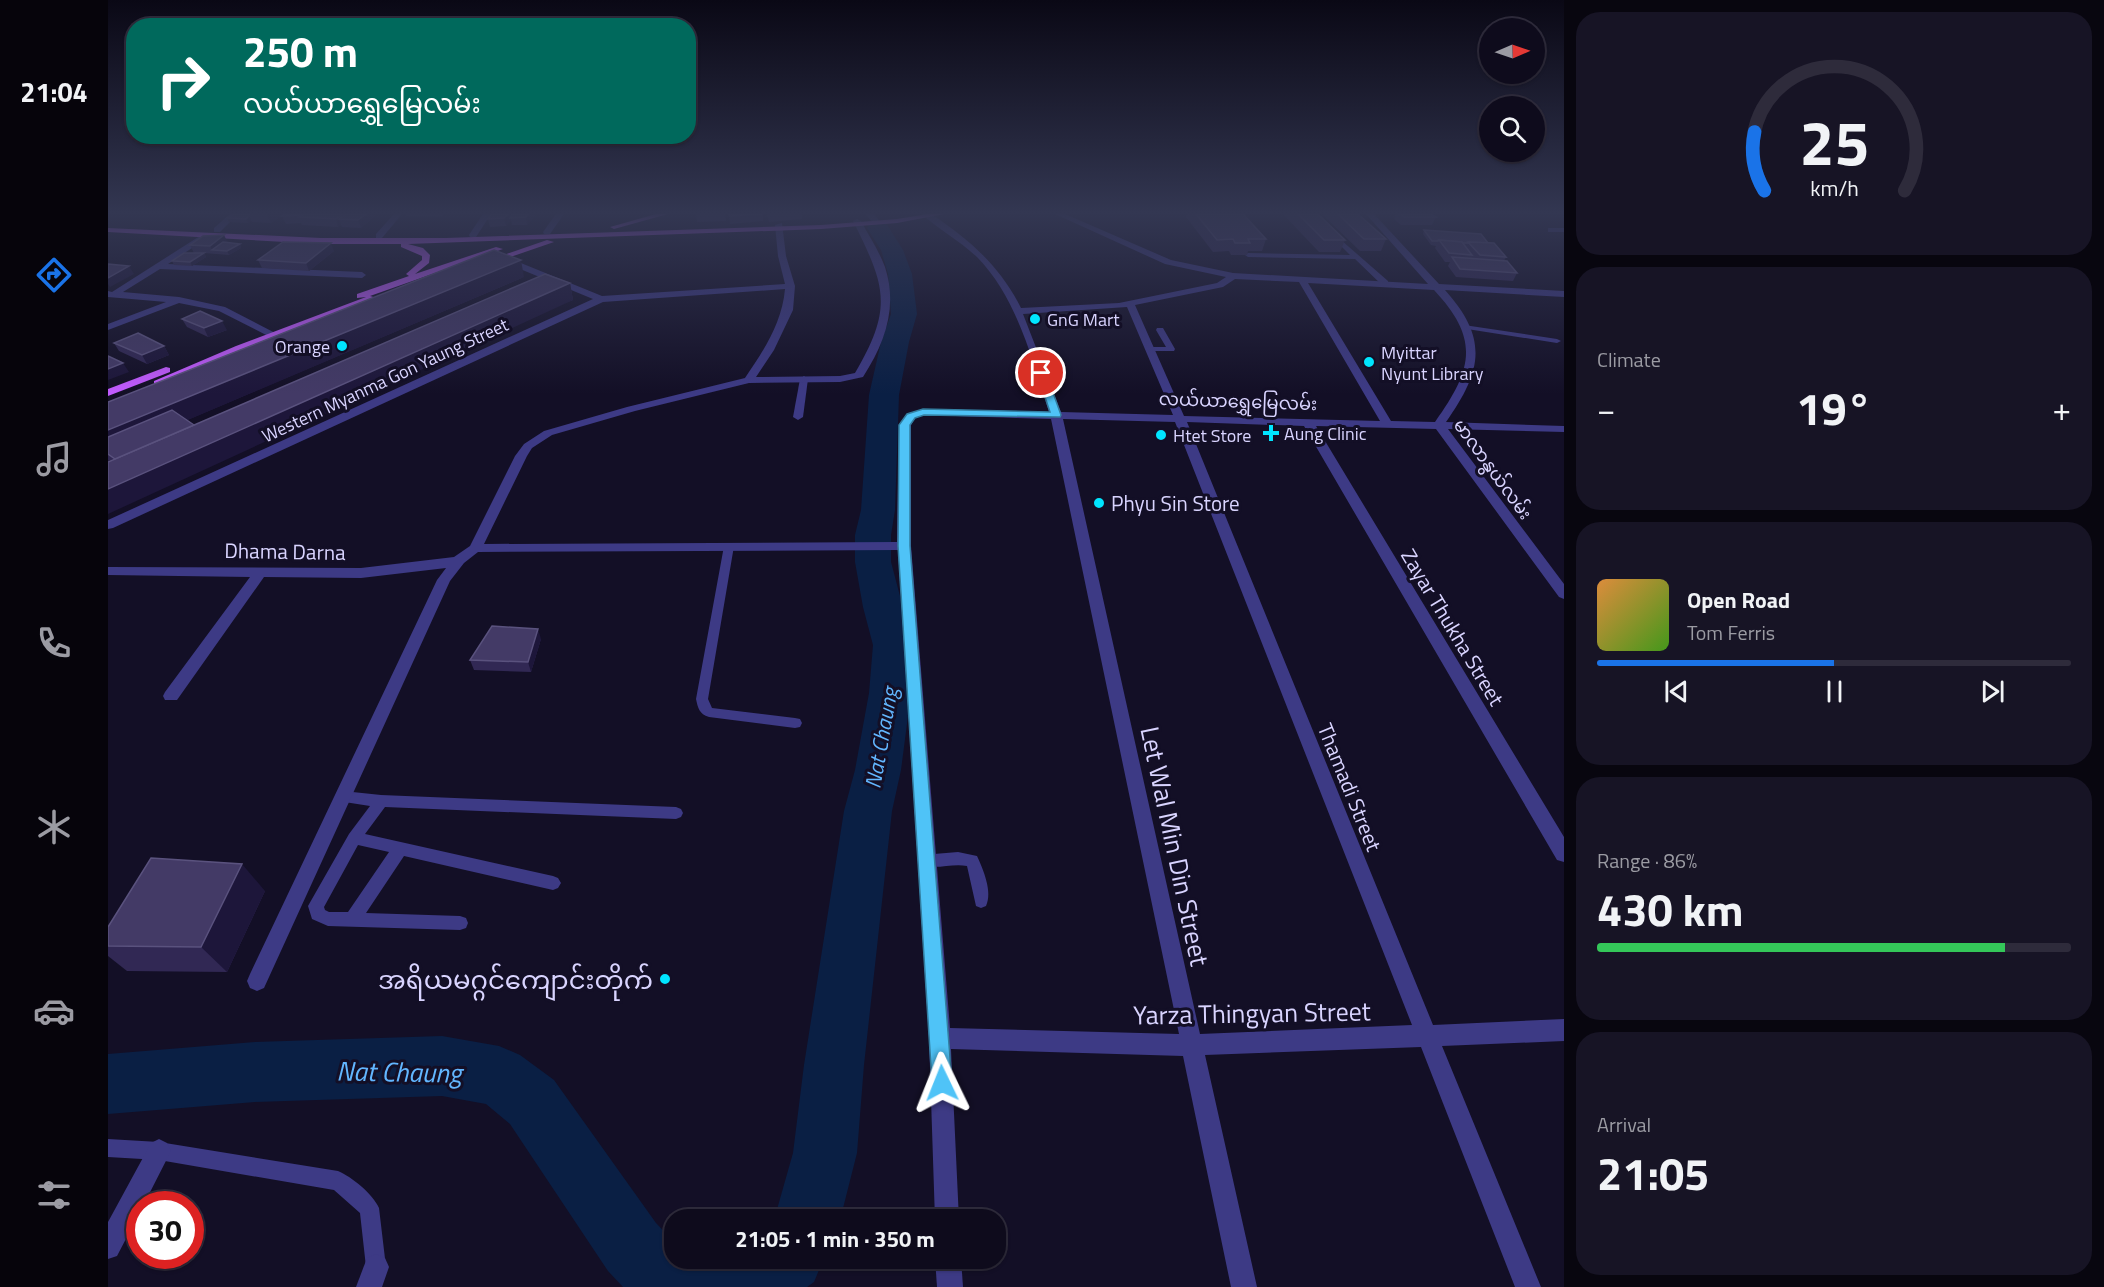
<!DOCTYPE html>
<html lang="en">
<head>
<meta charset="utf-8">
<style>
	:root { --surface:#0e0b1c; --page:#171425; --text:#f1f3f6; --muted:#9b9ba3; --line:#2e2b3b; --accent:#1a73e8 }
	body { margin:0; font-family:"Titillium Web","Noto Sans Myanmar",sans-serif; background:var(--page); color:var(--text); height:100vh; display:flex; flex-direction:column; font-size:22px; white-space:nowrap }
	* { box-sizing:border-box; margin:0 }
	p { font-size:20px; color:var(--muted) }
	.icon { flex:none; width:33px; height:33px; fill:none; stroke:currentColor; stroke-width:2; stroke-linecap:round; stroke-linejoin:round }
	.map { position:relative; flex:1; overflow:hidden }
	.panel { display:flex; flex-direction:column; gap:12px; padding:12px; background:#08060f; width:540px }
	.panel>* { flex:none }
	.guide { position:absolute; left:18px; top:18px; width:570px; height:126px; border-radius:24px; box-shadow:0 2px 4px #0004,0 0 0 2px var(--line); background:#00695c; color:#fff; overflow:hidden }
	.needle { width:39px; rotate:88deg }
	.buttons { position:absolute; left:1371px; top:18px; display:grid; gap:12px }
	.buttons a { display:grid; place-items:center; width:66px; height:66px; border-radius:50%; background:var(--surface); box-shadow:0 2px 4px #0004,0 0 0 2px var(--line); font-size:30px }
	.speed { position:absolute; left:18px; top:1191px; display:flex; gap:12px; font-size:30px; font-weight:700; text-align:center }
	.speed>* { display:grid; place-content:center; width:78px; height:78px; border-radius:50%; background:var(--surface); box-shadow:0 2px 4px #0004,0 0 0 2px var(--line); line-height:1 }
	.speed .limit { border:9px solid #d22; background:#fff; color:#111 }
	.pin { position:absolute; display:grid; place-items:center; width:51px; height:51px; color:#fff; margin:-26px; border:3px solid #fff; border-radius:50%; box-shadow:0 2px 6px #0007 }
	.me { position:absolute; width:66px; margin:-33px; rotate:358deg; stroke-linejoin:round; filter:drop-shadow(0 0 4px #0008) }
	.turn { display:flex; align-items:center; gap:21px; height:126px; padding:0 18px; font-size:27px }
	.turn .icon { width:78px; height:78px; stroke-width:2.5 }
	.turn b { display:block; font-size:42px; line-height:51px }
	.big { font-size:45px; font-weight:700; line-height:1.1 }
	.panel .tile { flex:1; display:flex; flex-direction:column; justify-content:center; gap:9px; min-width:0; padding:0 21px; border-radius:24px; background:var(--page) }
	.panel .dial { align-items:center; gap:0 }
	.dial svg { height:156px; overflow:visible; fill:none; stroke:var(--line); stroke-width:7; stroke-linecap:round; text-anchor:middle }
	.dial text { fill:var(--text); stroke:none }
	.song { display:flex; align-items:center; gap:18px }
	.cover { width:72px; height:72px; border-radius:9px; background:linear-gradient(135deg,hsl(30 70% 55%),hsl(100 70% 35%)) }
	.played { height:6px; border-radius:3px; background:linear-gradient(90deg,var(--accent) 50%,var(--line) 50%) }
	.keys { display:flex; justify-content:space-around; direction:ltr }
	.heat { display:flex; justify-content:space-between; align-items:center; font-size:33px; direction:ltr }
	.charge { height:9px; border-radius:4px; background:linear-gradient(90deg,#34c759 86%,var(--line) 0) }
	.trip { position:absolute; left:556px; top:1209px; width:342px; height:60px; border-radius:24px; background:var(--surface); box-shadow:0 2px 4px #0004,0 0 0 2px var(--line); font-weight:700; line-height:60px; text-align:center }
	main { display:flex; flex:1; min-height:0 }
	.dock { display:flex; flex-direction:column; width:108px; justify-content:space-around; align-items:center; background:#06040b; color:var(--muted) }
	.dock .icon { width:42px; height:42px }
	.dock .selected { color:var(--accent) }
	.dock b { font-size:27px; color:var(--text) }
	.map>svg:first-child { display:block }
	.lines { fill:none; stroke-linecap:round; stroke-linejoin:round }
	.river { fill:#0a1f44; fill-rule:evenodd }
	.lane { fill:#3d3a85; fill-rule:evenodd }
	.street { fill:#3d3a85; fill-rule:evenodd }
	.primary { fill:#c25bff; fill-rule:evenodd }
	.wall { fill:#312854 }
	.shaded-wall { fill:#1d163a }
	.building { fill:#433a66; stroke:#5a527e; stroke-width:1.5 }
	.route { fill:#4fc3f7; stroke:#337fa1; stroke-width:1.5 }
	.poi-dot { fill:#00e5ff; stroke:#130f26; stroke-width:2 }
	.labels { text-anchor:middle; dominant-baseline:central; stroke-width:6; stroke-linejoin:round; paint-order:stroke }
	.far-poi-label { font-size:18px; fill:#d9d4ff; stroke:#130f26; text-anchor:start }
	.far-street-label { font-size:18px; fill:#d9d4ff; stroke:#130f26 }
	.poi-label { font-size:21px; fill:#d9d4ff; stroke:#130f26; text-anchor:start }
	.street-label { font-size:21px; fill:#d9d4ff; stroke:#130f26 }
	.water-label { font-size:22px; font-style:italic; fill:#62b6ff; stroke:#130f26 }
	.near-street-label { font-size:26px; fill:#d9d4ff; stroke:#130f26 }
	.near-poi-label { font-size:26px; fill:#d9d4ff; stroke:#130f26; text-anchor:end }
	.near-water-label { font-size:27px; font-style:italic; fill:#62b6ff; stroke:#130f26 }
</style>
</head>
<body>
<main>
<nav class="dock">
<b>21:04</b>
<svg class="icon selected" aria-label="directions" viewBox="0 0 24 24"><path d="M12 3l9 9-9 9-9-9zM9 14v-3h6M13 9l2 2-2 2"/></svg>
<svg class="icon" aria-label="music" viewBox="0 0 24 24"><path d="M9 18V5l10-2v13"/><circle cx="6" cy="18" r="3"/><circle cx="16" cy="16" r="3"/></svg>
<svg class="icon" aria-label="phone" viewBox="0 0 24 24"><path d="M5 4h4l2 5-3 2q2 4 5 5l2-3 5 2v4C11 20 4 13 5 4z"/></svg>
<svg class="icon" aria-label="climate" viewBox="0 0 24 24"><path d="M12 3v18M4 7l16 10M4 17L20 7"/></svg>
<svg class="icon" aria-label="car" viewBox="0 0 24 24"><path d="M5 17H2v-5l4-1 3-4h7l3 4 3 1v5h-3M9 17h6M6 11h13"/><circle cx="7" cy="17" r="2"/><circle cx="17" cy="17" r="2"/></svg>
<svg class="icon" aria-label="filters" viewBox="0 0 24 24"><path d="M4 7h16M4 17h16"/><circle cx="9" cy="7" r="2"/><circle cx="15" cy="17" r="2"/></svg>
</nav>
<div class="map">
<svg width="1456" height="1287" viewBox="0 0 1456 1287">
	<rect width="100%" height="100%" fill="#130f26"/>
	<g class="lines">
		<g class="river">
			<path d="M770 221 778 223 795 250 804 274 809 314 801 342 791 395 787 510 783 535V562L805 645 803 693 793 770 784 811 756 1065 749 1153 732 1220H666L685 1153 696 1065 736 811 747 770 761 693 765 645 755 607 747 562V535L753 510 761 395 773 342 783 314 780 274 773 250 759 228 762 223Z"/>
			<path d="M334 1036 391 1046 412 1055 446 1080 548 1223 567 1243V1258H716L706 1282 699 1287H515L500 1271 402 1124 378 1104 334 1096 147 1102 0 1114V1054L147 1042Z"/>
		</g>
		<g class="lane">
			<path d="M1225 233 1280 281V285H1274L1247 259 1140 257 1137 255 1140 253 1242 255 1222 235Z"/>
			<path d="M1356 325 1449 339 1453 341 1449 343 1359 329 1355 327Z"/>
			<path d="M1049 328H1055L1067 349 1066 351H1039V347H1058L1048 330Z"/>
			<path d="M696 376 700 379 695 417 690 420 685 417 692 379Z"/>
			<path d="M621 543 626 546 600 699 604 708 687 718 692 719 694 723 692 727 687 728 601 717C591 714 590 708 588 699L616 546Z"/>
			<path d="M235 791 273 795 568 807 573 809 575 813 573 817 568 819 277 807 257 834 445 876 450 878 453 883 450 888 445 890 296 856 258 913 352 916 358 918 360 923 358 928 352 930 220 926 204 919 200 906 241 834 262 806 230 801 228 797 230 793ZM250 845 281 852 240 912H221L217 910 216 907Z"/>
			<path d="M850 852 869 856C875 869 885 892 878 906L873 908 868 906 859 866C844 863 828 870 814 865L812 860 814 855Z"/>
			<path d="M0 1139 51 1142 230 1171C244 1177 265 1194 271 1208L278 1267 275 1274 268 1277 261 1274 258 1267 252 1213 226 1190 51 1160 0 1157Z"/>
		</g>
		<g class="street">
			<path d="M122 214H130L112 232H106V228Z"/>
			<path d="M286 214H294L274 238H268V234Z"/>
			<path d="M375 214H383L368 237H362L361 235Z"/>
			<path d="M448 214H456L442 234H436L435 232Z"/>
			<path d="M758 214H766L773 223 766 225Z"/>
			<path d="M814 214H823C861 239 892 266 913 308L1011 303 1109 283 1118 277 1057 264 947 214H957L1063 260 1125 273 1320 284 1258 214H1266L1331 284 1456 291V297L1337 290C1381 339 1374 371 1338 422L1456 426V432L1340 429 1456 584V599L1451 597 1328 429 1208 426 1456 837V862L1449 860 1196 426 1079 422 1325 1025 1456 1019V1041L1334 1046 1433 1287H1407L1313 1047 1097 1055 1149 1287H1123L1075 1056 843 1049 851 1220H827L821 1038 790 550 370 552 356 563 342 581 156 988 149 991 142 988 139 981 142 974 329 580 338 568 253 578 156 577 69 700H57L55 696 57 692 142 577 0 575V567L253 568 346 557 362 546 407 456 416 444 436 431 519 407 637 378C656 350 674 323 677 289L495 302 5 528 0 529V520L485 299 393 261 392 259 396 256 494 296 677 284 670 256 667 225 674 223 678 256 687 286 685 310 666 350 648 377 732 376 747 373C786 307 777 285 745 221L749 219 753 221C761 236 771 251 777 267 790 307 777 343 755 377L732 382 641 383 527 411 444 435 424 448 419 456 376 544 789 542 791 425 799 414 815 409 941 412C924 359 909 298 869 257 852 241 831 230 814 214ZM1127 279 1191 282 1272 421 1076 416 1027 305 1115 287ZM1200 283 1326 290C1372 339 1365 369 1327 422L1283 421ZM1019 307 1065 415 953 412 915 314ZM816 415 943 419 1071 1034 842 1028 803 546V425L807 418ZM955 419 1067 422 1304 1025 1092 1034Z"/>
			<path d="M1443 228H1456V232H1440V228Z"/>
			<path d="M95 234 102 236 60 264 254 272 258 275 254 278 52 269 15 292 71 297 117 307 171 335 162 337 111 311 71 303 0 330V324L58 302 0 297V291L4 292Z"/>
			<path d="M51 1139 59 1143 63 1151 36 1204H32V1212L9 1256 0 1259V1222L43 1143Z"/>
			<path d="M268 1254 277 1258 281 1267 274 1287H248L259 1258Z"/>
			<path d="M827 1258H853L855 1287H829Z"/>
		</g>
		<g class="primary">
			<path d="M548 214H560L506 229 502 227Z"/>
			<path d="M820 214H836L789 223 713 229 300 244 315 248 322 255 321 263 307 274 388 247 395 249 262 296 269 298 50 386 46 385V381L128 346 258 297 249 298V294L301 276 298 274 314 260V256L293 247V244H213L0 232V228L213 238H338L713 225 789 219Z"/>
			<path d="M439 240 446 242 385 263 378 261Z"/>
			<path d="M58 367 62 368V372L0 396V389Z"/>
		</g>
	</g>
	<g class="wall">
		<path d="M126 214H176L163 223 144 222 143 220 140 223 121 222 119 218Z"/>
		<path d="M177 214H269L253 228 234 227 233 225 230 227 194 225 193 223 178 224 174 216Z"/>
		<path d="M298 214H336L332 217 299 216Z"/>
		<path d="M384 214H428L419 225H404L403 220 398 226 382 227 380 219Z"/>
		<path d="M588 214H617L618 221 589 222Z"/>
		<path d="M621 214H655V221L622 224Z"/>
		<path d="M659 214H694V219L661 222Z"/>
		<path d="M1079 214H1135L1158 239 1154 251H1140L1139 255H1123L1121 251 1105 252 1078 217Z"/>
		<path d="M1175 214H1210L1237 240 1232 252H1211Z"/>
		<path d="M1214 214H1250L1278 239 1273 251H1252Z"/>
		<path d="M1288 214H1323L1328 217 1324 225H1293L1286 219Z"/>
		<path d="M1316 230 1380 243 1398 257 1396 261 1409 273 1405 281 1348 277 1340 266 1342 262H1337L1327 248 1328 246 1323 245 1315 234Z"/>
		<path d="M119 242 132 244 133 248 121 255 96 253 98 257 84 266 66 265 64 261 86 253 82 245Z"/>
		<path d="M226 251 201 271 154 268 150 260Z"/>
		<path d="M416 277 79 420 86 425 462 283 465 300 0 461V402Z"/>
		<path d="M74 319 119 330 100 337 79 327Z"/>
		<path d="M6 343 56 346 61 355 39 364 11 351Z"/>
		<path d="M433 639 423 672 366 670 362 660Z"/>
		<path d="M157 891 119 972 19 971 0 956V927Z"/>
	</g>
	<g class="shaded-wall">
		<path d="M161 214H176L163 223 159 215Z"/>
		<path d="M235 214H247L231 219 233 225 230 227 228 219Z"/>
		<path d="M258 214H269L253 228 250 220Z"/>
		<path d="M400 214H406L402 218 403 220 398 226 396 218Z"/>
		<path d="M420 214H428L419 225 418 217Z"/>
		<path d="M141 216 143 220 140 223 138 219Z"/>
		<path d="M116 235 120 243 104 250 102 246Z"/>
		<path d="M223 243 226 251 201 271 198 263Z"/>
		<path d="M132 244 133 248 121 255 119 251Z"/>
		<path d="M96 253 98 257 84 266 82 262Z"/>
		<path d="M413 260 416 277 0 454V430Z"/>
		<path d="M21 266 26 274 2 287 0 284V278Z"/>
		<path d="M462 283 465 300 0 514V489Z"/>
		<path d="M114 321 119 330 100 337 96 328Z"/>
		<path d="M56 346 61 355 39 364 34 355Z"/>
		<path d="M15 363 21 372 0 380V369Z"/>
		<path d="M430 629 433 639 423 672 420 662Z"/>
		<path d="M134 864 157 891 119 972 93 947Z"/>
	</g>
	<g class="building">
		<path d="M126 214H142H141V216L138 219 119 218Z"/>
		<path d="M177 214H235L228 219 191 217 195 215 174 216Z"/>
		<path d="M238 214H258L250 220 231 219Z"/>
		<path d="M384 214H400L396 218 380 219Z"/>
		<path d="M404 214H420L418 217 402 218Z"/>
		<path d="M621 214H654L622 216Z"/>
		<path d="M1088 214H1135L1158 239H1140L1142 243H1127L1125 239 1109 240Z"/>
		<path d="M1190 214H1210L1237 240H1216Z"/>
		<path d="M1230 214H1250L1278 239H1256Z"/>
		<path d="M1292 214H1323L1328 217H1296Z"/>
		<path d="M1316 230 1373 234 1380 243 1360 242V243H1355L1354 242 1331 240 1330 241H1324Z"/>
		<path d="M116 235 102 246 82 245 95 236Z"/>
		<path d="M1331 240 1354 242 1364 255 1341 253Z"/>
		<path d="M115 242 132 244 119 251 104 250Z"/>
		<path d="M175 242 223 243 198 263 150 260Z"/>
		<path d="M1360 242 1386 243 1398 257 1372 255Z"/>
		<path d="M386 250 413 260 0 430V402Z"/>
		<path d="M76 253H96L82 262 64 261Z"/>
		<path d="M1344 257 1399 261 1409 273 1352 269Z"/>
		<path d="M0 264 21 266 0 278Z"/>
		<path d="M437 274 462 283 0 489V462Z"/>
		<path d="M92 311 114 321 96 328 74 319Z"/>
		<path d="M30 333 56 346 34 355 6 343Z"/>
		<path d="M0 356 15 363 0 369Z"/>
		<path d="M64 410 86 425 7 459 0 454V437Z"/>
		<path d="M384 626 430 629 420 662 362 660Z"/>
		<path d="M43 858 134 864 93 947 0 946V927Z"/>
	</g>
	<linearGradient id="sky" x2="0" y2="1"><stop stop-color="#0a0815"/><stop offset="0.54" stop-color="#333752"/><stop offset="1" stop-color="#333752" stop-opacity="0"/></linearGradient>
	<rect width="1456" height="394" fill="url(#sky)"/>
	<path class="route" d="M933 370 938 373 953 415 952 417 816 415 807 418 802 425V546L844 1083 841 1090 834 1093 827 1090 824 1083 790 546 791 425 799 414 815 409 942 412 929 373Z"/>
	<g class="poi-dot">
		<circle cx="927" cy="319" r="6"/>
		<circle cx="234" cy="346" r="6"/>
		<circle cx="1261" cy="362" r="6"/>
		<path d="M1160 424h6v6h6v6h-6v6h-6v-6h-6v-6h6z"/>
		<circle cx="1053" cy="435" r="6"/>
		<circle cx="991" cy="503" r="6"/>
		<circle cx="557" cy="979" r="6"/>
	</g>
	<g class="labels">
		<g class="far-poi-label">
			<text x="939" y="319">GnG Mart</text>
			<text x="222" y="346" text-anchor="end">Orange</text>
			<text x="1273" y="352">Myittar<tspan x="1273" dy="21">Nyunt Library</tspan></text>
			<text x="1176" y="433">Aung Clinic</text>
			<text x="1065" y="435">Htet Store</text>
		</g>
		<g class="far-street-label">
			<text transform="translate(277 380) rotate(-25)">Western Myanma Gon Yaung Street</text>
			<text transform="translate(1130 401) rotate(2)">လယ်ယာရွှေမြေလမ်း</text>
			<text transform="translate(1385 469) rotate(54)">မာလာနွယ်လမ်း</text>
		</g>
		<g class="poi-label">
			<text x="1003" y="503">Phyu Sin Store</text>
		</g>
		<g class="street-label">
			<text transform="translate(177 551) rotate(1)">Dhama Darna</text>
			<text transform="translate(1345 627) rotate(59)">Zayar Thukha Street</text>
			<text transform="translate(1242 787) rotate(68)">Thamadi Street</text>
		</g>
		<g class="water-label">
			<text transform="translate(773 738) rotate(-80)">Nat Chaung</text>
		</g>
		<g class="near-street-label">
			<text transform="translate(1067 846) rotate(78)">Let Wal Min Din Street</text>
			<text transform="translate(1144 1013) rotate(-1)">Yarza Thingyan Street</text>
		</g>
		<g class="near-poi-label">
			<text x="545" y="979">အရိယမဂ္ဂင်ကျောင်းတိုက်</text>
		</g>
		<g class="near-water-label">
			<text transform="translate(291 1071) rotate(1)">Nat Chaung</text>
		</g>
	</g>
</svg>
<div class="buttons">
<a><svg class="needle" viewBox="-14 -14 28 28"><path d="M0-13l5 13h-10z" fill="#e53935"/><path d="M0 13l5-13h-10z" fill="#9b9ba3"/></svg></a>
<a><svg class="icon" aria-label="search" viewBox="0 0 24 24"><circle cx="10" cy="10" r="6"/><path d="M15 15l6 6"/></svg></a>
</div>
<div class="speed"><div class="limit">30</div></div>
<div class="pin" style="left:933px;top:373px;background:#d93025"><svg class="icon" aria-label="arrive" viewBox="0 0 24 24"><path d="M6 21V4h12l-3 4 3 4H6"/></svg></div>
<svg class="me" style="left:834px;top:1083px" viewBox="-20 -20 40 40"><path d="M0-17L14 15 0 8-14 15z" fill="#4fc3f7" stroke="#fff" stroke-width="4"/></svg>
<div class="trip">21:05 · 1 min · 350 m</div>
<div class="guide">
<div class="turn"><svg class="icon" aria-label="right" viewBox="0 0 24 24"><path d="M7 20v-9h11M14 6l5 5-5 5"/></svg><div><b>250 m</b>လယ်ယာရွှေမြေလမ်း</div></div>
</div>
</div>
<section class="panel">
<div class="tile dial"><svg viewBox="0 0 100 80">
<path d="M14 69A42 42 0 1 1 86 69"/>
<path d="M14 69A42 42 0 0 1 9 39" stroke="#1a73e8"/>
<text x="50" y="56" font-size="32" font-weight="700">25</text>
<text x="50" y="72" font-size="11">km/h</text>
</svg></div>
<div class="tile"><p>Climate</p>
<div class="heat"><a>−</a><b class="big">19°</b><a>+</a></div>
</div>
<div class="tile">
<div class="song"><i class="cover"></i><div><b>Open Road</b><p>Tom Ferris</p></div></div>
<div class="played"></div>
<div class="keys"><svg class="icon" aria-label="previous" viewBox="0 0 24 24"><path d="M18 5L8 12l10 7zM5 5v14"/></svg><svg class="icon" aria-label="pause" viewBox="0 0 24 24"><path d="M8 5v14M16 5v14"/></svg><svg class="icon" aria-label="next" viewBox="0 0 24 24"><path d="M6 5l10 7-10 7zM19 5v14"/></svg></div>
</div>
<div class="tile"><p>Range · 86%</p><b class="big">430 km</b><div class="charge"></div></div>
<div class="tile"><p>Arrival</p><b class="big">21:05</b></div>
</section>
</main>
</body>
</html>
